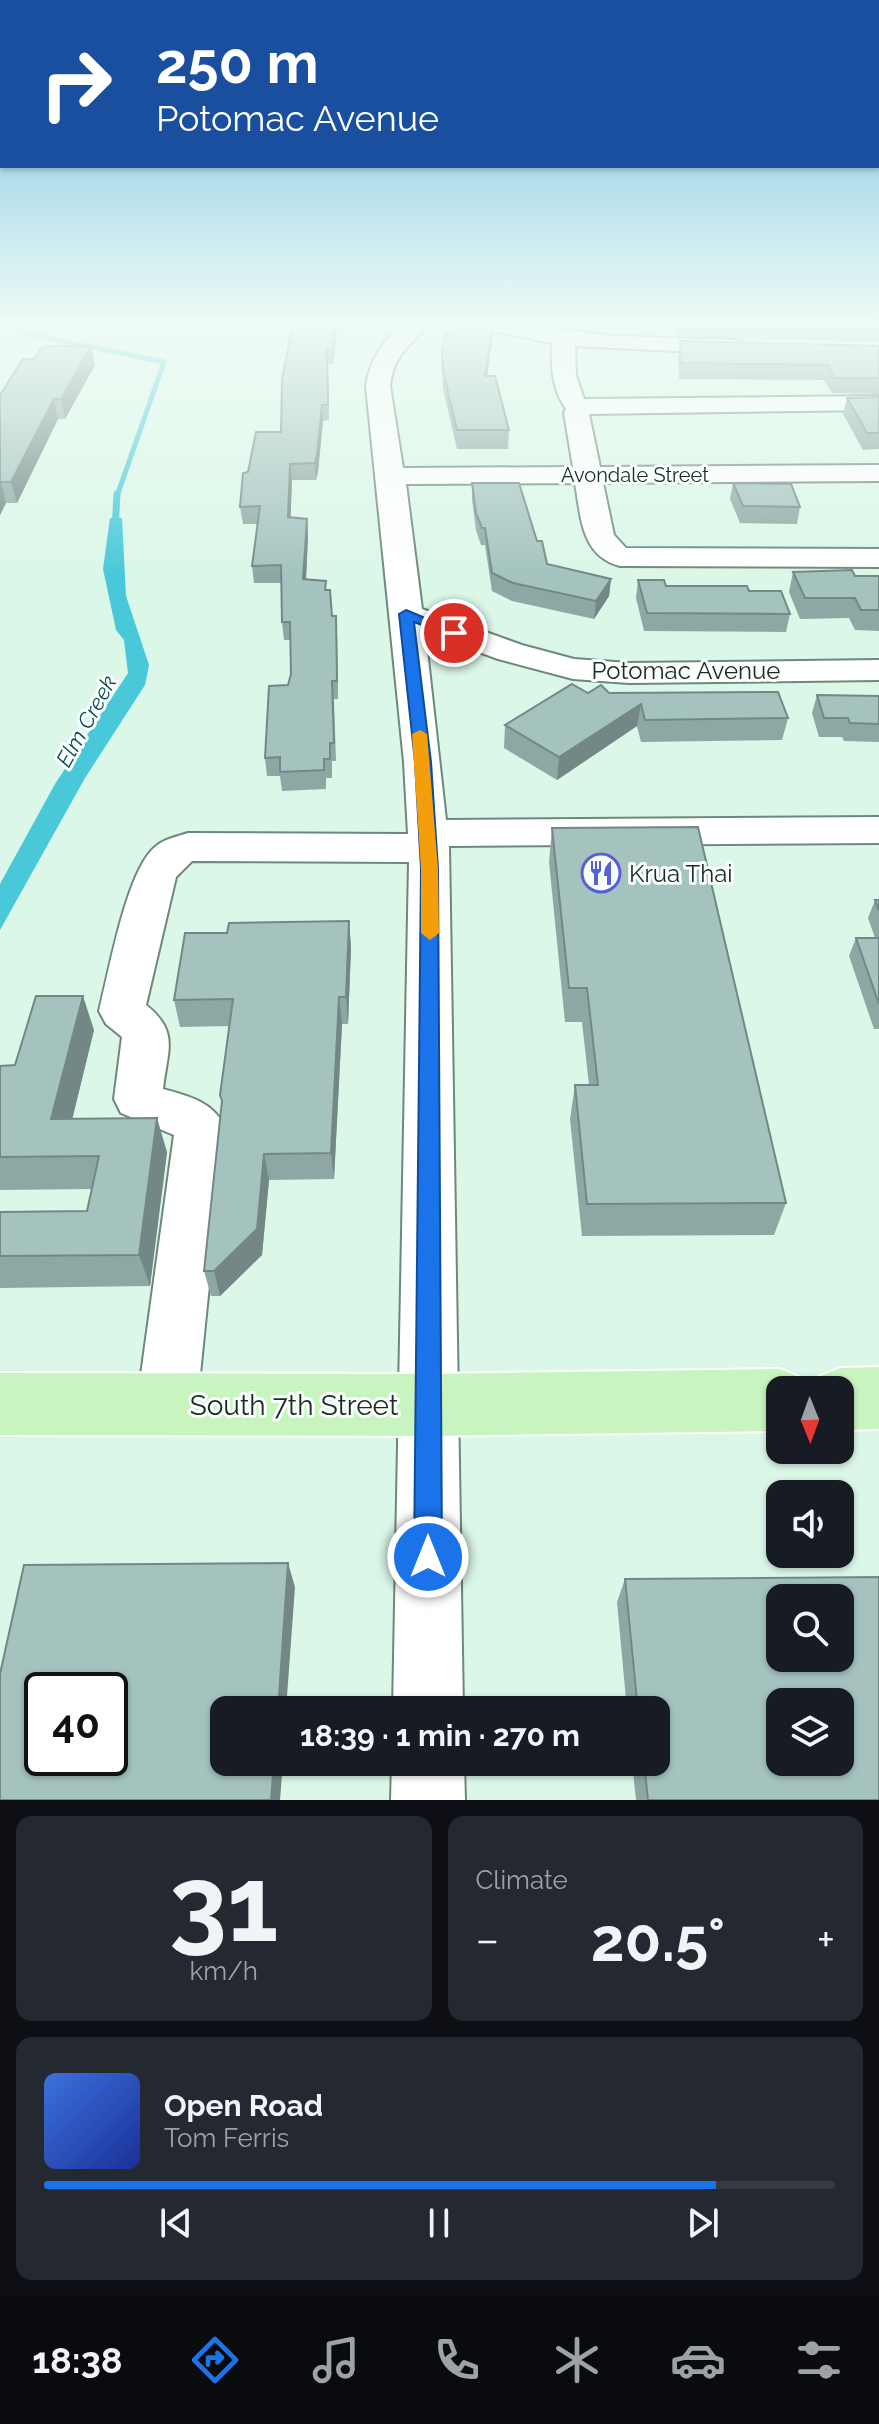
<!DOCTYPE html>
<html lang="en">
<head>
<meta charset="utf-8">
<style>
	:root { --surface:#171b24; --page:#242831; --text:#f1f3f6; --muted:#9ea1a6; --line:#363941; --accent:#1a73e8 }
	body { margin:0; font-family:Raleway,sans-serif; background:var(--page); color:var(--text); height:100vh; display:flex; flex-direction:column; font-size:30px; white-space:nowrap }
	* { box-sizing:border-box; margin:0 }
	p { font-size:26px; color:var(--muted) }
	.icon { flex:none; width:44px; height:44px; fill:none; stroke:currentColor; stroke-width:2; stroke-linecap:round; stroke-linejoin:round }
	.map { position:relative; height:1800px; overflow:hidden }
	.drawer { display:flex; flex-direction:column; gap:16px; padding:16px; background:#0d0f14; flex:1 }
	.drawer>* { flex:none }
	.guide { position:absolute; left:0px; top:0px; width:880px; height:168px; box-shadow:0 2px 6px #0004; background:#1a4fa0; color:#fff; overflow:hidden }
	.needle { width:52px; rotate:179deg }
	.fabs { position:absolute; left:766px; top:1376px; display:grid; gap:16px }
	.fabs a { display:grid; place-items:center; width:88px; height:88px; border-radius:16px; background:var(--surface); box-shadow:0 2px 6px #0004; font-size:40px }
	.speed { position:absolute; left:24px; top:1672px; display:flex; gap:16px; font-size:40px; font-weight:700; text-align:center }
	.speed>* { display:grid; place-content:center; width:104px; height:104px; border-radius:50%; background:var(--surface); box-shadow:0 2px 6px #0004; line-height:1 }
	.speed .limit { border:4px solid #111; border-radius:12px; background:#fff; color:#111 }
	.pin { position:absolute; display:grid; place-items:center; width:68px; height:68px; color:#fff; margin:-34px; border:4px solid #fff; border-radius:50%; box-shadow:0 2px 8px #0007 }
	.me { position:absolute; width:88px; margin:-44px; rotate:0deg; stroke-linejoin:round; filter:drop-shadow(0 0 6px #0008) }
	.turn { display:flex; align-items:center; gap:28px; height:168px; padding:0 24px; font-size:36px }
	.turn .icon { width:104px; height:104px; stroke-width:2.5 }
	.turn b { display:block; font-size:56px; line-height:68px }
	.big { font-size:60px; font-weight:700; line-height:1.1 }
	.drawer .widget { flex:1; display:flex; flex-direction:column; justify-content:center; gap:12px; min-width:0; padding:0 28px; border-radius:16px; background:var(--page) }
	.drawer .dial { align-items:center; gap:0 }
	.dial b { font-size:104px; line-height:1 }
	.song { display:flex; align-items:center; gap:24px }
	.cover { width:96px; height:96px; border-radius:12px; background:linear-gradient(135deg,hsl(220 70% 55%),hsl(230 70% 35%)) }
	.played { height:8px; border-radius:4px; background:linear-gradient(90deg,var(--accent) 85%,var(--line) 85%) }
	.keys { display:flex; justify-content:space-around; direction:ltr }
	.heat { display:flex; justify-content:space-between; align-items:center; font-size:44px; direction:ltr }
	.drawer .tiles { flex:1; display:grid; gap:16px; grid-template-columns:1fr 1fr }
	.widget:last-child { grid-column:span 2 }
	.trip { position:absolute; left:210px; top:1696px; width:460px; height:80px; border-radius:16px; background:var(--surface); box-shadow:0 2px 6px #0004; font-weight:700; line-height:80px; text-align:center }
	.tabs { display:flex; height:128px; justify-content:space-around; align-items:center; background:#090b0e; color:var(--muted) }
	.tabs .icon { width:56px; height:56px }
	.tabs .current { color:var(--accent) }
	.tabs b { font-size:36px; color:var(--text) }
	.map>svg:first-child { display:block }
	.water { fill:#48c8d9 }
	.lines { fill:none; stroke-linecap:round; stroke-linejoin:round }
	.stream-far1 { stroke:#48c8d9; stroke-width:5 }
	.stream { stroke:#48c8d9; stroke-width:7 }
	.minor-casing { stroke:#6f887b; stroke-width:4 }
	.major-casing { stroke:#fff; stroke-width:4 }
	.minor { fill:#fff; fill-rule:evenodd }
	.major { fill:#c8f4bf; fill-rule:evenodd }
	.wall { fill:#8da8a4 }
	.shaded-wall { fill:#738886 }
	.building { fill:#a4c3bf; stroke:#738886; stroke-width:2; fill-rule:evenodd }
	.route { fill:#1a73e8; stroke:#114b97; stroke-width:2 }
	.slow { fill:#f59e0b }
	.labels { text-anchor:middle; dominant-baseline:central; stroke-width:6; stroke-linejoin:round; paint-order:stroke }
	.far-street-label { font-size:20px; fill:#1f2924; stroke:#f8fefb }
	.far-water-label { font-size:22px; font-style:italic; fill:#10484f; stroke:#f8fefb }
	.street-label { font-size:24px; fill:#1f2924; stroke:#f8fefb }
	.poi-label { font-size:24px; fill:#1f2924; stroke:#f8fefb; text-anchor:start }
	.near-street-label { font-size:28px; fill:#1f2924; stroke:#f8fefb }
</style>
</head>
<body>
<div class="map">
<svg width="879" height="1800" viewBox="0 0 879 1800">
	<rect width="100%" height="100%" fill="#dbf7e8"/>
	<path class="water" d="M110 518H122L126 596 149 665 145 685 85 778 0 930V884L55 784 128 673 124 640 116 630 103 569Z"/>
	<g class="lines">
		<path class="stream-far1" d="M19 324 28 334 164 362 117 496"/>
		<path class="stream" d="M115 530 117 494"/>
		<g class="minor-casing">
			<g id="minor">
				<path d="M403 324H428C409 349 395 351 390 386L403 468 573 467 564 413 566 409C552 389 551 367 552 343L483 329 480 324H521L613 336 736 340 744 342 747 347 744 352 736 354 575 346 576 376 584 399 879 396V410L589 414 600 467 879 465V481L603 483 614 535 626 548 879 549V567L620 566C581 556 581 517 575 483L406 484 422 609 522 645 574 659 629 663 879 660V680L629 683 573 679 498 659 425 632 446 820 879 817V843L449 846 463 1710H393L409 862 192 861 176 877 146 1005C180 1032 167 1051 163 1089 189 1096 213 1102 225 1127L197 1404 188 1425 167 1434 146 1425 137 1404 174 1135 121 1113 114 1099 122 1037 106 1024 99 1011C109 972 126 873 154 848 163 839 176 837 188 833L408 834 404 762 366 386C370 359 383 341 403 324Z"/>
				<path d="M392 1762H464L465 1800H391Z"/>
			</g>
		</g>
		<g class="major-casing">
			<g id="major">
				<path d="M879 1367V1429L840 1430V1390H813L818 1377 840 1368Z"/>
				<path d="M780 1369 802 1378 807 1390H780V1431L428 1436 0 1435V1373L428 1374Z"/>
			</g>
		</g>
		<use href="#minor" class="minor"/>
		<use href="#major" class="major"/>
	</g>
	<g class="wall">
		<path d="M299 324H338L333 364H328L329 420 323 421 318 471 316 480H292L290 518 307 519 308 537 306 580 326 581V590L332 616H336L338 699H334L336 761H332V778H326V789L282 791 280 776H267L265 758 291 674 290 640H284L282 622 281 583H254L252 566 258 524H243L240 507 248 472 281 432Z"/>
		<path d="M459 324H488L492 343 487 376 509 430 508 449H457L443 389 442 350 459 327Z"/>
		<path d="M676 324H879V342L677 336Z"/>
		<path d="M680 341 879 346V394L832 393 824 380 679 379 678 356Z"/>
		<path d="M91 346 95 365 65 419H58L17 503H6L0 515V395L35 359Z"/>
		<path d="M879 397V449L863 450 843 414 847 398Z"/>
		<path d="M472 483 537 541 547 564 611 579 609 596 594 619 512 601 492 591 485 545H481L476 530 472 500Z"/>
		<path d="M733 483 800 507 797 524 740 523 730 499Z"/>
		<path d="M793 572 855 576H879V631L855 630 849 618 800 619 789 592Z"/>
		<path d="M638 580 666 586 749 591 790 614 786 632 644 631 636 598Z"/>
		<path d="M588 693H609L788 718 782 740 641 742 637 726 557 780 504 748 505 725Z"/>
		<path d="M817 695 879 696V742L844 741 842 737H819L812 713Z"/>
		<path d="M552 828 786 1203 774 1235 582 1236 570 1119 575 1085H589L582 1022H565L549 862Z"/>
		<path d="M875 900H879V1029H874L849 956 856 938H875L868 918Z"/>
		<path d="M349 921 351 948 348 1024H342L334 1179 269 1180 262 1255 220 1296H211L204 1271 222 1105 220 1095 229 1026 180 1027 174 1000 227 933Z"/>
		<path d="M94 1030 72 1119 167 1152 150 1286 0 1288V1212L87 1211 92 1189 0 1190V1066L15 1065Z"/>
		<path d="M625 1579 879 1800H636L632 1762H656V1710H627L617 1602Z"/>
	</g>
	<g class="shaded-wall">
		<path d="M335 324H338L333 364 332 349Z"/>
		<path d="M493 325 492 343 484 395 485 376Z"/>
		<path d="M91 346 95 365 65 419 61 399Z"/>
		<path d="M54 399 58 419 17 503 11 482Z"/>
		<path d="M322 405 323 421 318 471 316 480 315 463Z"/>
		<path d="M290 464 292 480 290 534 288 517Z"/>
		<path d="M1 482 6 503 0 515V483Z"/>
		<path d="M307 519 308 537 305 597 303 579Z"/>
		<path d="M611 579 609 596 594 619 596 601Z"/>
		<path d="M336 616 337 634 338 699 337 681Z"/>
		<path d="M641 704 637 726 557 780 559 757Z"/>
		<path d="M349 921 351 948 348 1024 346 997Z"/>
		<path d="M83 996 94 1030 64 1153 51 1119Z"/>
		<path d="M339 997 342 1024 334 1179 331 1153Z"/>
		<path d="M157 1118 167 1152 150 1286 139 1255Z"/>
		<path d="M264 1154 269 1180 262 1255 220 1296 214 1271Z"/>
		<path d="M288 1563 295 1587 286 1710H278Z"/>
		<path d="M274 1762H283L280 1800H271Z"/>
	</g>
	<g class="building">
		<path d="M299 324H335L332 349H327L328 405H322L317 455 315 463 290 464 288 517 307 519 303 579 326 581 325 590H330L332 616H336L337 681H332L334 743H330V759H324V770L280 772V757L265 758 269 686 288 685 291 674 290 622H282L281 565 252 566 260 506 240 507 243 473 248 472 256 432H281L282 380 292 327Z"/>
		<path d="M462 324H488L493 325 485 376H495L509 430H457L443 371 442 350 446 334 463 325Z"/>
		<path d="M771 324H879V327Z"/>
		<path d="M680 341 879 346V378H835L828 365 681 363Z"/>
		<path d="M53 346H91L61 399H54L11 482H1L0 483V395L23 359H35L41 348Z"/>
		<path d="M879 397V433H867L847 398Z"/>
		<path d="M472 483H519L537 541H542L547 564 611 579 596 601 513 583 492 573 485 528H482L476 513Z"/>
		<path d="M733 483 791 484 800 507 743 506Z"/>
		<path d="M852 570 855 576H879V610H861L855 598H805L793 572Z"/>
		<path d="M638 580H664L666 586H747L749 591H781L790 614 647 613Z"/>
		<path d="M572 684 588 693 601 685 609 693 778 692 788 718 645 720 641 704 559 757 505 725Z"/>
		<path d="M817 695 879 696V724L850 723 848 718H824Z"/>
		<path d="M698 827 786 1203 587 1204 575 1085H598L587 988H569L552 828Z"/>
		<path d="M875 900H879V911Z"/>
		<path d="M349 921 346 997H339L331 1153 264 1154 257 1229 214 1271H204L222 1101 220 1095 233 999 174 1000 185 933H227L229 923Z"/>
		<path d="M856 938H879V1004Z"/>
		<path d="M36 996H83L51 1119 157 1118 139 1255 0 1256V1212L87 1211 99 1156 0 1157V1066L15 1065Z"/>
		<path d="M288 1563 278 1710H224V1762H274L271 1800H0V1674L24 1565ZM42 1690H110V1758H42Z"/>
		<path d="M879 1577V1800H648L644 1762H656V1710H638L625 1579ZM780 1598H840V1658H780ZM780 1702H840V1762H780Z"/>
	</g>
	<linearGradient id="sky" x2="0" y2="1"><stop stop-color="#68bce2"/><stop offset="0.56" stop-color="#effbf5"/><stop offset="1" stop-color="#effbf5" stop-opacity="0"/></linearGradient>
	<rect width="879" height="576" fill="url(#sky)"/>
	<path class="route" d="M406 610 461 633 454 637 414 622 431 762 438 869 442 1557 438 1567 428 1571 418 1567 414 1557 421 869 415 762 399 614Z"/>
	<path class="slow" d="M420 730 427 734 438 869 439 933 430 940 421 933V869L412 734Z"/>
	<defs>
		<g id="restaurant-ring" transform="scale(2)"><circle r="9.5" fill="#f8fefb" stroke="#5760d7" stroke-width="1.5"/><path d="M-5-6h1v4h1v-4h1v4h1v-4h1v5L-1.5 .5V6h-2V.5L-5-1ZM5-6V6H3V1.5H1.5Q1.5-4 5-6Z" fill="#5760d7"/></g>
	</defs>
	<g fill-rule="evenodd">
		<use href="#restaurant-ring" x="601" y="873"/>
	</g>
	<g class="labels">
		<g class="far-street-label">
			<text x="635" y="475">Avondale Street</text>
		</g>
		<g class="far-water-label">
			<text transform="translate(86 721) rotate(-61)">Elm Creek</text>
		</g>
		<g class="street-label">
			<text x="686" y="670">Potomac Avenue</text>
		</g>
		<g class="poi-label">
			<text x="629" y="873">Krua Thai</text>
		</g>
		<g class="near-street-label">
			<text x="294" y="1405">South 7th Street</text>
		</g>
	</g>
</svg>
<div class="fabs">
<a><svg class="needle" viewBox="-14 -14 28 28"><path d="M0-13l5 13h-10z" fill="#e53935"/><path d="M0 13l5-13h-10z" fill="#9ea1a6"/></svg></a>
<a><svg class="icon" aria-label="sound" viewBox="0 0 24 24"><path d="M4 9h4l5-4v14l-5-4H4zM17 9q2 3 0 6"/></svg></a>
<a><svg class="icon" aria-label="search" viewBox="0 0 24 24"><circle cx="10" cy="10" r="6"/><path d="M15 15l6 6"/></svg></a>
<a><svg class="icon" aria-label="layers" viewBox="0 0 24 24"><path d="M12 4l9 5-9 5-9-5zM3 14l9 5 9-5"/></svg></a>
</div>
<div class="speed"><div class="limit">40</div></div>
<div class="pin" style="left:454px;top:633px;background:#d93025"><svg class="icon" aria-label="arrive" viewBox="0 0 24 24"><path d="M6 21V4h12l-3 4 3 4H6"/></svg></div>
<svg class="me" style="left:428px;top:1557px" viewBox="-20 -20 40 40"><circle r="17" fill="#1a73e8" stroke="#fff" stroke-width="3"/><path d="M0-11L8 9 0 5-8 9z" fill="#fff"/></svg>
<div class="trip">18:39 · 1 min · 270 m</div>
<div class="guide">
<div class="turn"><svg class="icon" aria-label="right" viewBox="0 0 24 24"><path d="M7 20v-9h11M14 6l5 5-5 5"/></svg><div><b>250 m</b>Potomac Avenue</div></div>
</div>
</div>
<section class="drawer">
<div class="tiles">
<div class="widget dial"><b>31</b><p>km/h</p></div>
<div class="widget"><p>Climate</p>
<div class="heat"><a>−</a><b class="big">20.5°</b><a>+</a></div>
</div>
<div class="widget">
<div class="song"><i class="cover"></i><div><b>Open Road</b><p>Tom Ferris</p></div></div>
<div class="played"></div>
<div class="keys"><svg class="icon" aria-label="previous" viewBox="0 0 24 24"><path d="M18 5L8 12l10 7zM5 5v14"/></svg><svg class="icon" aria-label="pause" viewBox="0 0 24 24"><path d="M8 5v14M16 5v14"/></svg><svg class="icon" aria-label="next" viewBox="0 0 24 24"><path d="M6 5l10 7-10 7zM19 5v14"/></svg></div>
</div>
</div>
</section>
<nav class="tabs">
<b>18:38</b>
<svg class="icon current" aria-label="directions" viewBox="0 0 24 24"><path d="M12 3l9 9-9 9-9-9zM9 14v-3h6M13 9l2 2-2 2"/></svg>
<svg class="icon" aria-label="music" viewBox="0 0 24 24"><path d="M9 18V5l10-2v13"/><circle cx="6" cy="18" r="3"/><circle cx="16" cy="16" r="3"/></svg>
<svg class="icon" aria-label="phone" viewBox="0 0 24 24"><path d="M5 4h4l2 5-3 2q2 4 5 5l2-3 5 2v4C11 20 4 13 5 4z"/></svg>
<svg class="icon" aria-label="climate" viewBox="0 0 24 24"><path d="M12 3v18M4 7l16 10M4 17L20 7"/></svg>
<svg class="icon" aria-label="car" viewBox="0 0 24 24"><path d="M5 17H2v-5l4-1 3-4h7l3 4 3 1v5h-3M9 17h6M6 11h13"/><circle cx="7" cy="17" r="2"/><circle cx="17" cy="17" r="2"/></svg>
<svg class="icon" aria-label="filters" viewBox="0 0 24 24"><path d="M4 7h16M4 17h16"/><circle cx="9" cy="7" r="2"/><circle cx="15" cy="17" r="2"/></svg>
</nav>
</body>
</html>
